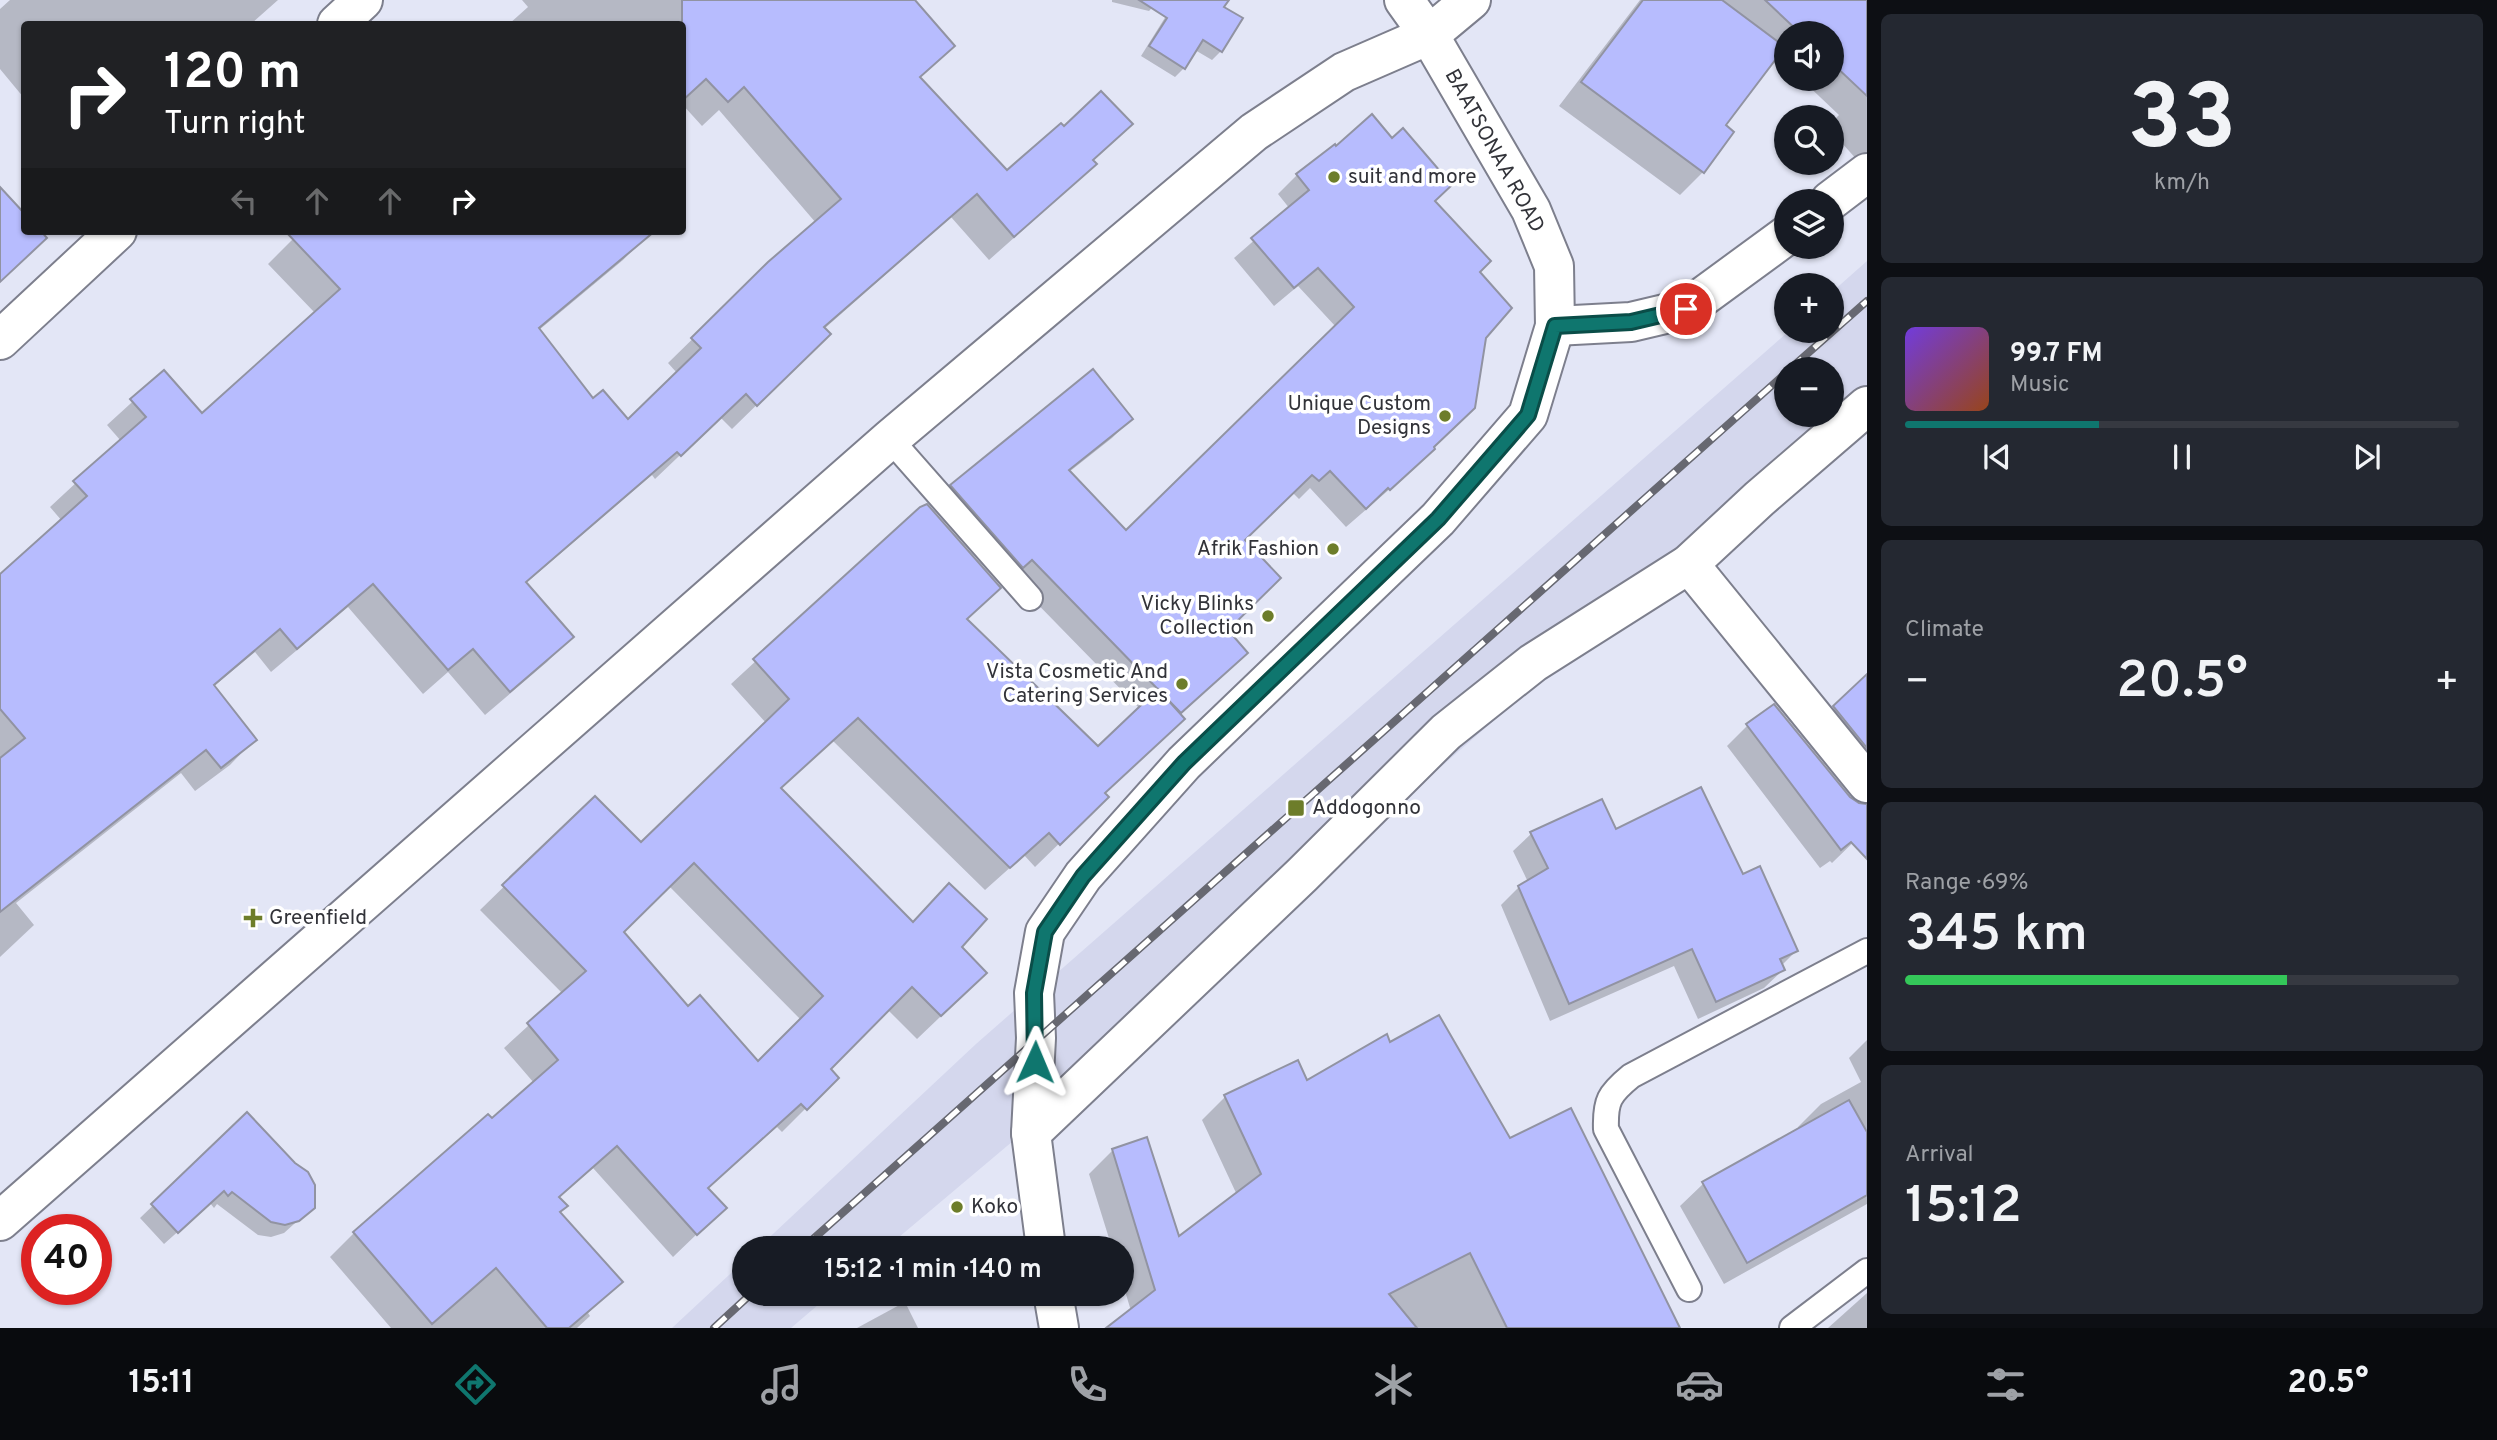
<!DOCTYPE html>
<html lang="en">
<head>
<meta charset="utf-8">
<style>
	:root { --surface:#171b24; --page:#242831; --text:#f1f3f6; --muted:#9ea1a6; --line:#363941; --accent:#0f766e }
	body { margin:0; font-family:Overpass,sans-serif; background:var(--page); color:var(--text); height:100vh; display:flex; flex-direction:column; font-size:26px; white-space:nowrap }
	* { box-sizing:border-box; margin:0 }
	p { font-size:23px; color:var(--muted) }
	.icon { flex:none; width:38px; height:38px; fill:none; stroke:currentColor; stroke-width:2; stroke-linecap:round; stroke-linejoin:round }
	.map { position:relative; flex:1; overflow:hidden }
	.sheet { display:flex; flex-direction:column; gap:14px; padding:14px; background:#0d0f14; width:630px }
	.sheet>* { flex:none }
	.hud { position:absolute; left:21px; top:21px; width:665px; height:214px; border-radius:7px; box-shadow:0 2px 5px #0004; background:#202124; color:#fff; overflow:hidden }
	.controls { position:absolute; left:1774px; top:21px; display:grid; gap:14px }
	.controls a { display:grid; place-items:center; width:70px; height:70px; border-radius:50%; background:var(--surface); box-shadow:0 2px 5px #0004; font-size:35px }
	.speed { position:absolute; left:21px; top:1214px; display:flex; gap:14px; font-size:35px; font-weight:700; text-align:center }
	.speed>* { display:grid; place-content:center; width:91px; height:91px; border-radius:50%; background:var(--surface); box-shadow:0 2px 5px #0004; line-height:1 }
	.speed .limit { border:10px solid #d22; background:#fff; color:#111 }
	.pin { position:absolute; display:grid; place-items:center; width:60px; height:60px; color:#fff; margin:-30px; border:4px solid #fff; border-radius:50%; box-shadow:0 2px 7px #0007 }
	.me { position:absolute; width:77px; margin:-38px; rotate:1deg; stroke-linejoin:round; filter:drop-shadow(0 0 5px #0008) }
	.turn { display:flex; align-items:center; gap:24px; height:147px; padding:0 28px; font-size:32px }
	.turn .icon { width:91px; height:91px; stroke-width:2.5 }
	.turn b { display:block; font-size:49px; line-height:60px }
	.lanes { display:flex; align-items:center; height:66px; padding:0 28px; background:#0003; justify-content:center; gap:35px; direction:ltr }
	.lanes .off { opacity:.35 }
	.big { font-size:52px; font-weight:600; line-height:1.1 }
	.sheet .tile { flex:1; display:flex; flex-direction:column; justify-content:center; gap:10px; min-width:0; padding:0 24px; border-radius:10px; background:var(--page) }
	.sheet .dial { align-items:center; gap:0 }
	.dial b { font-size:91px; line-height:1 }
	.song { display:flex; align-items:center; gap:21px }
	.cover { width:84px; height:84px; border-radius:10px; background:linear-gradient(135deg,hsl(260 70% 55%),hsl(20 70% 35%)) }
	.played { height:7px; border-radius:4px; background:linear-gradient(90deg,var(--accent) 35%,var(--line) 35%) }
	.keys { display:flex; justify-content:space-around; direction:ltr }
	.heat { display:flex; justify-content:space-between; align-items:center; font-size:38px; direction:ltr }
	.charge { height:10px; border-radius:5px; background:linear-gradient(90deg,#34c759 69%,var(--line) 0) }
	.trip { position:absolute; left:732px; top:1236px; width:402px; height:70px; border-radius:35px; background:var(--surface); box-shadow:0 2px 5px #0004; font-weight:600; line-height:70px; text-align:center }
	.menu { display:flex; height:112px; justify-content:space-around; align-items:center; background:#090b0e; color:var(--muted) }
	.menu .icon { width:49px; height:49px }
	.menu .on { color:var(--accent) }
	.menu b { font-size:32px; color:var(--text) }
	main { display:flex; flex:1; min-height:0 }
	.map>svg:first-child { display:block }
	.built { fill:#d4d7ed; fill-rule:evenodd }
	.shadow { fill:#0003; fill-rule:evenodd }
	.building { fill:#b7bcfe; stroke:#9193a2; stroke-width:2; fill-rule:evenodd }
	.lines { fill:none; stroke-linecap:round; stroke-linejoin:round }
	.service-casing { stroke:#7d7f8d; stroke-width:28 }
	.minor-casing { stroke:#7d7f8d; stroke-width:42 }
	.tertiary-casing { stroke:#7d7f8d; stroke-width:42 }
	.service { stroke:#fff; stroke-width:24 }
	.minor { stroke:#fff; stroke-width:38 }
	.tertiary { stroke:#fff; stroke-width:38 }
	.rail-casing { stroke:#676871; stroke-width:8 }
	.rail { stroke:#fff; stroke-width:5; stroke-dasharray:16; stroke-linecap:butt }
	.route-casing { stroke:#0a4d48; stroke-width:18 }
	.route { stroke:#0f766e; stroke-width:12 }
	.poi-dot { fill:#6d7d2a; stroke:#fff; stroke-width:2.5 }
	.labels { text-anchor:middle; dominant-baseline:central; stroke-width:7; stroke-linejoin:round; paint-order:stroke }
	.street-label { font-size:21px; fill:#323339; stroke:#fff }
	.poi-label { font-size:21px; fill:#323339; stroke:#fff; text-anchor:start }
</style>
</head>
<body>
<main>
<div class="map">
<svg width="1867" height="1328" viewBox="0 0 1867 1328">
	<rect width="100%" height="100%" fill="#e3e6f6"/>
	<g class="built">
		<path d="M1867 261V391L1738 507 1013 1141 886 1248H758L976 1044 1789 331H1832V292ZM1787 369H1832V415H1787Z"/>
		<path d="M744 1261V1293H832L791 1328H672Z"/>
	</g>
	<g class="shadow">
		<path d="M10 0H278L251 24H24V98L0 69V9Z"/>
		<path d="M522 0H912L952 46 919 78 1007 172 1064 129 1130 124 1092 161 1094 164 1070 188 989 260 951 217 824 329 829 334 732 429 720 417 655 479 652 475 525 584 571 637 547 662 485 715 448 672 423 694 348 607 271 672 255 652 213 687 254 740 230 765 195 791 181 773 16 903 34 925 0 957V577L62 521 50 507 121 441 107 425 164 373 202 416 315 313 268 264 301 231H644L647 235 623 260 539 330 593 400 628 422 677 373 668 363 769 264 816 223 719 110 702 126 682 104V24H509L528 7Z"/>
		<path d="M1112 0H1159L1149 11 1112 2Z"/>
		<path d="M1176 0H1210L1221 51 1212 60 1195 50 1184 68 1175 77 1141 56Z"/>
		<path d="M1640 0H1867V171L1832 132V122L1839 115 1801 79H1832V33H1787V66L1776 55 1723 125 1703 172 1680 195 1559 106Z"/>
		<path d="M1334 146 1433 202 1478 272 1484 337 1432 448 1414 468 1346 527 1310 488 1299 499 1292 492 1243 540 1226 631 1246 653 1179 715 1104 794 1107 797 1035 867 1024 855 985 890 833 741 780 789 912 924 959 947 961 997 917 1039 887 1009 828 1069 813 1101 782 1132 777 1127 707 1189 724 1208 673 1257 593 1168 558 1198V1213L621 1282 588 1313 590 1316 577 1328H391L330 1257 354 1233 488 1117 491 1120 534 1083 504 1048 563 994 480 910 595 798 641 845 766 723 731 684 921 509 999 588 966 620 1098 749 1140 709 1012 578 933 505 952 486 1131 419 1112 438 1069 472 1126 532 1336 327 1298 286 1274 306 1234 258 1290 209 1278 194 1297 175ZM669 886 801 1020 758 1064 687 1008 622 932Z"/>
		<path d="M1867 676V795L1814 727Z"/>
		<path d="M1774 706 1849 799 1859 805 1867 806V829L1832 863 1830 861 1820 868 1727 746 1747 726Z"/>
		<path d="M1616 831 1742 877 1796 951 1781 966 1783 970 1764 988 1698 1019 1674 966 1550 1021 1501 905 1519 887 1528 882 1513 851 1532 833Z"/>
		<path d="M1867 1040V1204L1724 1284 1680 1206 1703 1184 1799 1130 1798 1127 1821 1104 1861 1082 1849 1058Z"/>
		<path d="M1306 1082 1616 1328H1113L1131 1311 1122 1281V1248H1112L1089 1174 1113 1150 1178 1239 1237 1195 1202 1120 1225 1097Z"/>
		<path d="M247 1115 313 1207 284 1233 271 1237 258 1235 217 1204 214 1208 210 1203 164 1244 140 1218Z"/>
		<path d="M1867 1293V1328H1828Z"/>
		<path d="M905 1302 918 1328H857Z"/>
	</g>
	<g class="building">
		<path d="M682 0H915L955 46 920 77 1007 170 1061 123 1064 126 1101 91 1133 124 1093 160 1097 164 1014 237 977 194 824 327 831 334 757 406 746 394 681 456 677 452 526 582 574 637 510 692 473 649 448 670 373 584 297 649 280 629 214 685 257 740 221 768 206 750 0 912V758L25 738 0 709V574L87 496 73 481 146 417 130 399 164 370 202 413 340 289 285 231H655L539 328 593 398 603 390 628 419 701 348 691 338 768 262 841 199 744 87 728 102 706 79 682 101Z"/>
		<path d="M1139 0H1229L1224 7 1243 18 1222 52 1203 40 1185 69 1149 46 1167 18Z"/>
		<path d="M1643 0H1722L1785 47 1726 125 1734 132 1704 173 1581 82Z"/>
		<path d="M1765 0H1867V96L1832 63V33H1800Z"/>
		<path d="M1372 114 1392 138 1403 128 1452 185 1435 201 1491 261 1480 272 1512 308 1486 338 1475 408 1434 447 1435 449 1390 490 1388 488 1366 509 1330 471 1319 481 1312 475 1245 540 1281 578 1228 630 1248 653 1181 713 1032 560 1023 568 950 485 1093 369 1133 419 1069 470 1126 530 1354 307 1318 268 1294 288 1251 238 1309 190 1296 174 1335 144 1336 146Z"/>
		<path d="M0 187 24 213V231H41L47 238 0 282Z"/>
		<path d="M927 504 1001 588 967 619 1098 746 1158 689 1185 719 1105 793 1109 797 1060 845 1049 833 1010 868 858 718 781 788 913 922 949 883 987 919 962 947 987 973 941 1016 912 987 831 1069 839 1078 807 1110 801 1104 708 1188 727 1208 697 1235 617 1146 559 1197 568 1206 560 1212 623 1282 569 1328H547L496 1268 432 1324 353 1232 488 1114 492 1118 558 1060 527 1023 586 971 502 885 595 796 641 842 789 699 753 659 920 507ZM694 863 823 996 758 1061 700 995 688 1006 624 932Z"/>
		<path d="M1867 674V748L1833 706Z"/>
		<path d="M1774 704 1850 797 1859 803 1867 804V859L1851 842 1841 850 1746 724Z"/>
		<path d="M1701 787 1743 874 1760 866 1798 951 1780 959 1785 970 1716 1002 1692 949 1569 1004 1518 886 1548 868 1530 832 1602 799 1616 829Z"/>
		<path d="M1439 1015 1510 1138 1571 1108 1680 1328H1507L1470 1253 1389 1294 1417 1328H1106L1155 1290 1112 1149 1147 1137 1179 1236 1261 1174 1224 1095 1298 1060 1307 1080 1387 1034 1390 1042Z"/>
		<path d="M1849 1100 1867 1132V1195L1747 1263 1702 1182Z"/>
		<path d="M247 1112 295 1163 308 1172 315 1185V1208L299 1221 285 1225 271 1222 232 1192 228 1196 224 1191 178 1233 151 1204Z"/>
	</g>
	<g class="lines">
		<g class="service-casing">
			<g id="service">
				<path d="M890 439 1030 598"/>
				<path d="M1689 1289 1606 1129C1605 1101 1609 1094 1631 1076L1867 951"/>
				<path d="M1792 1328 1867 1271"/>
			</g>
		</g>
		<g class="minor-casing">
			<g id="minor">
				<path d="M337 24 363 0"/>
				<path d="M1429 35 1471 0"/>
				<path d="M1830 201 1867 173"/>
				<path d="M1555 326 1631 322 1686 309 1787 235"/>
				<path d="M0 340 117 231"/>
				<path d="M1689 564 1867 783"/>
				<path d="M1031 1133 1302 875 1446 732 1533 663 1689 564 1759 499 1867 406"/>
			</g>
		</g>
		<g class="tertiary-casing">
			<g id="tertiary">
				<path d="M0 1221 890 439 1254 132 1344 72 1429 35"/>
				<path d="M1046 1248 1031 1133 1036 1038 1034 993 1045 932 1083 876 1184 763 1438 519 1528 415 1555 326 1554 266 1531 210 1429 35 1404 0"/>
				<path d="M1053 1293 1059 1328"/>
			</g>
		</g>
		<use href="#service" class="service"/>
		<use href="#minor" class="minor"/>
		<use href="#tertiary" class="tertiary"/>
		<g class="rail-casing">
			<g id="rail">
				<path d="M1790 369 1867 301"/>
				<path d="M803 1248 1787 372"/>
				<path d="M714 1328 752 1293"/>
			</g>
		</g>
		<use href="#rail" class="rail"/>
	</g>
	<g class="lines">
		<g class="route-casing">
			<path id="route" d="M1035 1062 1034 993 1045 932 1083 876 1184 763 1438 519 1510 436 1528 415 1555 326 1631 322 1686 309"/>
		</g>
		<use href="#route" class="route"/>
	</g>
	<g class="poi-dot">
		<circle cx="1334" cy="177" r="7"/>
		<circle cx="1445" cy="416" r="7"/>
		<circle cx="1333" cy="549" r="7"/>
		<circle cx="1268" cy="616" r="7"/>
		<circle cx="1182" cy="684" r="7"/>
		<rect x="1287" y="799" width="18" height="18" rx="3.5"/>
		<path d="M249.5 907.5h7v7h7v7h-7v7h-7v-7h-7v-7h7z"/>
		<circle cx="957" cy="1207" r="7"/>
	</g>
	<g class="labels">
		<g class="street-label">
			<text transform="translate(1494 151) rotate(61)">BAATSONAA ROAD</text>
		</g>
		<g class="poi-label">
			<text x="1348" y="177">suit and more</text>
			<text x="1431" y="404" text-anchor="end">Unique Custom<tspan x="1431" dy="24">Designs</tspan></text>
			<text x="1319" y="549" text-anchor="end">Afrik Fashion</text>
			<text x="1254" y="604" text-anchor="end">Vicky Blinks<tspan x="1254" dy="24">Collection</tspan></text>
			<text x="1168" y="672" text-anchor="end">Vista Cosmetic And<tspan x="1168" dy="24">Catering Services</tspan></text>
			<text x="1312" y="808">Addogonno</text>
			<text x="269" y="918">Greenfield</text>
			<text x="971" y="1207">Koko</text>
		</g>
	</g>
</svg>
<div class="controls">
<a><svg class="icon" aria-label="sound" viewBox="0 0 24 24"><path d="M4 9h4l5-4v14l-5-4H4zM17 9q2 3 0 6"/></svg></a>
<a><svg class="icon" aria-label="search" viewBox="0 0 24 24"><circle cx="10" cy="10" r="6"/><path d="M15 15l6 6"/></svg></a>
<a><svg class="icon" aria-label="layers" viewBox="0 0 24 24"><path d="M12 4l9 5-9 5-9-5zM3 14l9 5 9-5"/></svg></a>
<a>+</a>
<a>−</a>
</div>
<div class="speed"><div class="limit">40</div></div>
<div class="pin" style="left:1686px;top:309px;background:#d93025"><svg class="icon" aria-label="arrive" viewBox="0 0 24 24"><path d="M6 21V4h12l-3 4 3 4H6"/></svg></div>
<svg class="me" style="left:1035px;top:1062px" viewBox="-20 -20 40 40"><path d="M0-17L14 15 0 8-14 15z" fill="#0f766e" stroke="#fff" stroke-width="4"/></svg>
<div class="trip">15:12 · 1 min · 140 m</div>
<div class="hud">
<div class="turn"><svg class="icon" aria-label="right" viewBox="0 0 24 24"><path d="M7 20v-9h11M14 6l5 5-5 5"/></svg><div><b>120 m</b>Turn right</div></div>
<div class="lanes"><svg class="icon off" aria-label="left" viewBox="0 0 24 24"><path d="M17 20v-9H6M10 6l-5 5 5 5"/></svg><svg class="icon off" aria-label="ahead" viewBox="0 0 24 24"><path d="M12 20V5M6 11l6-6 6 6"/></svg><svg class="icon off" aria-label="ahead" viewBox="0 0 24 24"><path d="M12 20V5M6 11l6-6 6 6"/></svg><svg class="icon" aria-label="right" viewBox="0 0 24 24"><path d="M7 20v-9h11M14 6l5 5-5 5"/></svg></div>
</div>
</div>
<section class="sheet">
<div class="tile dial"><b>33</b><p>km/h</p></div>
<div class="tile">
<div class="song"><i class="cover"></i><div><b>99.7 FM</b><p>Music</p></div></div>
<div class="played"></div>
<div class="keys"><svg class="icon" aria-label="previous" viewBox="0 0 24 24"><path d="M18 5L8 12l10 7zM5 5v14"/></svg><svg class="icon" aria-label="pause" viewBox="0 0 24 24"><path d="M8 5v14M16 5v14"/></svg><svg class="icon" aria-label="next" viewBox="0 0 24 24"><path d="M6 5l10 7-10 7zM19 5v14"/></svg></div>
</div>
<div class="tile"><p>Climate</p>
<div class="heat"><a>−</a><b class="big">20.5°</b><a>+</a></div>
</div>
<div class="tile"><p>Range · 69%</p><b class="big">345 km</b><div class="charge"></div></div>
<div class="tile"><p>Arrival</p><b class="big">15:12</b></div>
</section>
</main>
<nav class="menu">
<b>15:11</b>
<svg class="icon on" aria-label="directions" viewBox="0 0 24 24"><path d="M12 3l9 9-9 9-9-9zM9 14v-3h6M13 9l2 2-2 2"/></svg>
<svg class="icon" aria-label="music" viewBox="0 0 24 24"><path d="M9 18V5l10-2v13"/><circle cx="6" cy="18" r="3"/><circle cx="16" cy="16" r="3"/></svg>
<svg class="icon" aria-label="phone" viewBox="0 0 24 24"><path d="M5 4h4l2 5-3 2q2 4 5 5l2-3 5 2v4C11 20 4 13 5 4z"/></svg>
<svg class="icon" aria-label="climate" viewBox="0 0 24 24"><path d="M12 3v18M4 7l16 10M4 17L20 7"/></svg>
<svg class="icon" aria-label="car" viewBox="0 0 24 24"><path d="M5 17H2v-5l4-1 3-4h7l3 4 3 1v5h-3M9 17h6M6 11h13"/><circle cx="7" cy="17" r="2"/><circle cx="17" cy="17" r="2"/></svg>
<svg class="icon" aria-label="filters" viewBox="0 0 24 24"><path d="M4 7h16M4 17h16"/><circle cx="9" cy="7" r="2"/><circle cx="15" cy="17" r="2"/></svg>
<b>20.5°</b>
</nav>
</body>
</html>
